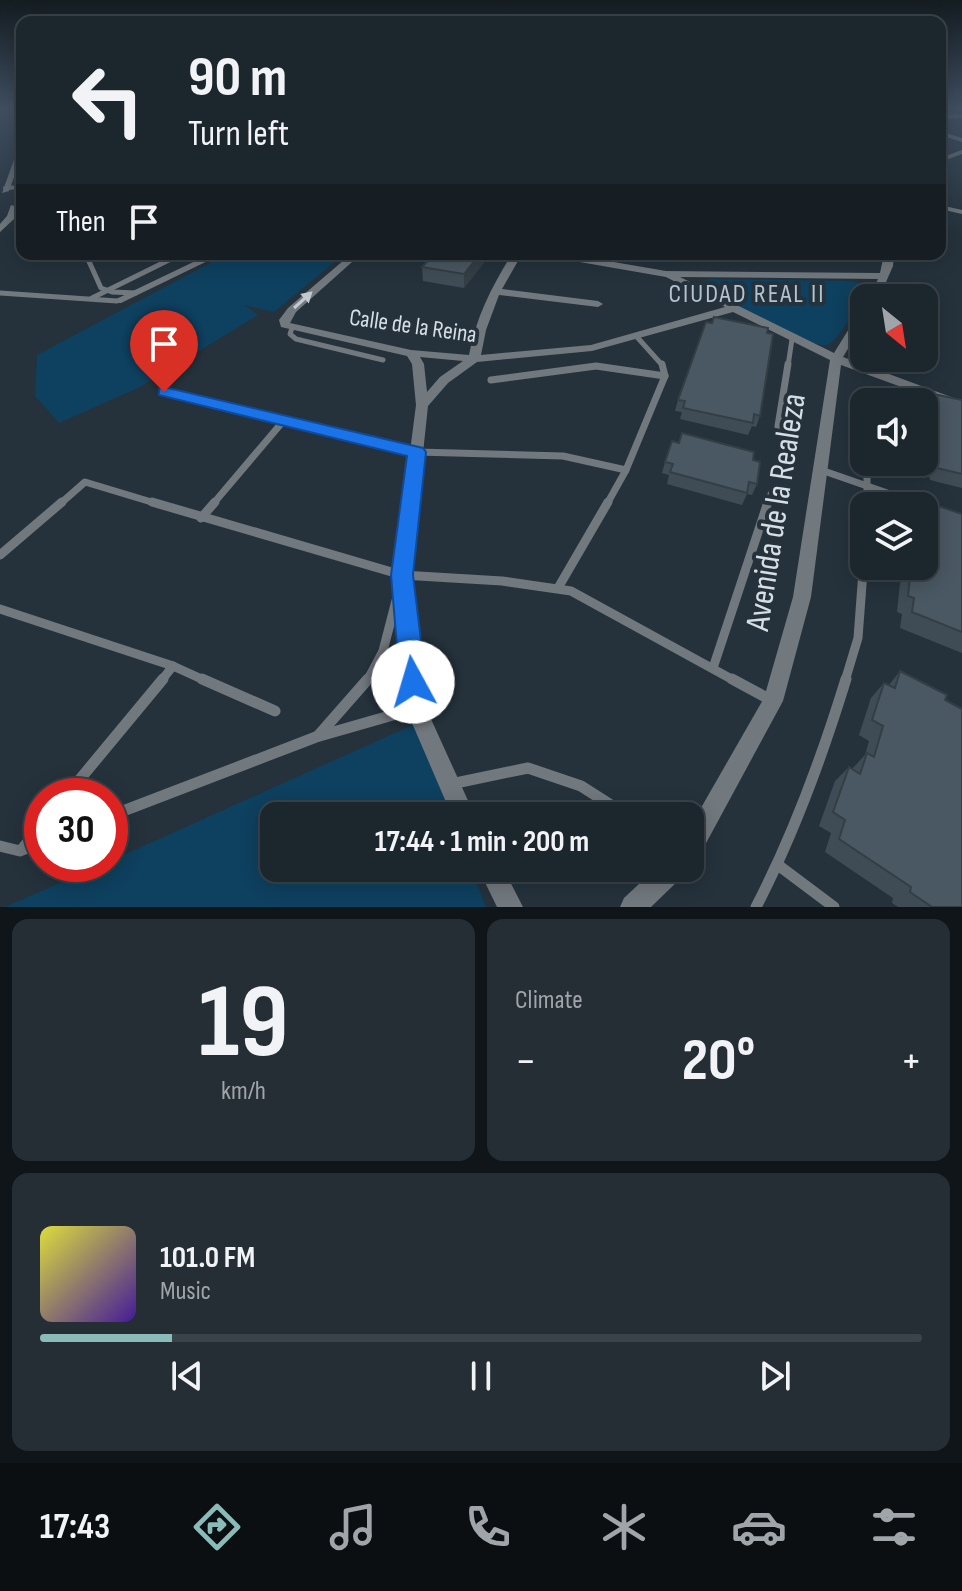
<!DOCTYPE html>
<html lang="en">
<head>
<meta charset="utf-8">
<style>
	:root { --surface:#1c262d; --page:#252e35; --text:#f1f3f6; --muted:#a0a5aa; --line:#3a4349; --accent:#8bbbb9 }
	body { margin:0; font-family:"Sofia Sans Condensed",sans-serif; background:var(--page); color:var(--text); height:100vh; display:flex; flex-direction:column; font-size:30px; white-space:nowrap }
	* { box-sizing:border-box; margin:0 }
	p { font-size:26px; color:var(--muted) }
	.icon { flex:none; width:44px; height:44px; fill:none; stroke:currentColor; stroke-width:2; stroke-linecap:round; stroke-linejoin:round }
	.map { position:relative; height:907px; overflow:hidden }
	.panel { display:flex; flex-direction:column; gap:12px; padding:12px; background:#0f1519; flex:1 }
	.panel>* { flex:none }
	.hud { position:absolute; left:16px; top:16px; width:930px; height:244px; border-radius:16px; box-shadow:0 4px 20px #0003,0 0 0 2px var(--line); background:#1c262d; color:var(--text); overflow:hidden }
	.needle { width:52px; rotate:150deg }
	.buttons { position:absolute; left:850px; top:284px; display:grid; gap:16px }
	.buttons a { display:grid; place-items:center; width:88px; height:88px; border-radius:16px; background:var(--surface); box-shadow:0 4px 20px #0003,0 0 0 2px var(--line); font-size:40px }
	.speed { position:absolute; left:24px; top:778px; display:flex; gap:16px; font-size:40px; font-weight:700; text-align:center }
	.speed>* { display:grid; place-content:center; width:104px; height:104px; border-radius:50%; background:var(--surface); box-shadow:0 4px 20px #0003,0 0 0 2px var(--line); line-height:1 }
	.speed .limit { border:12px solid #d22; background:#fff; color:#111 }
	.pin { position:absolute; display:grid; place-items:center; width:68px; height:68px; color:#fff; margin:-82px -34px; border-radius:50% 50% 50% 0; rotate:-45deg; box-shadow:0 0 8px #0007 }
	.pin .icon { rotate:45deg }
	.me { position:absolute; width:88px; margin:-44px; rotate:354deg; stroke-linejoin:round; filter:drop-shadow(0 0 6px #0008) }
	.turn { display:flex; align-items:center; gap:28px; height:168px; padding:0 40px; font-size:36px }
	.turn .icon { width:104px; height:104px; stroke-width:2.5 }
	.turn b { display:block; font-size:56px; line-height:68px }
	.then { display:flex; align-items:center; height:76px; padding:0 40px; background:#0003; gap:16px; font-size:30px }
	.big { font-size:60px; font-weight:700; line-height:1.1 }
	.panel .widget { flex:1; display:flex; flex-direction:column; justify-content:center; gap:12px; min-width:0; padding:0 28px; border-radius:16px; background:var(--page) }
	.panel .dial { align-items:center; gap:0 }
	.dial b { font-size:104px; line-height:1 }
	.song { display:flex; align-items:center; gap:24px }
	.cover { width:96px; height:96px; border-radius:12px; background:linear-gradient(135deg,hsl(60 70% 55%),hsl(260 70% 35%)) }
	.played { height:8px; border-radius:4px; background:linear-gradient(90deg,var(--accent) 15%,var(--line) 15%) }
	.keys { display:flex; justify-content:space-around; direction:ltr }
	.heat { display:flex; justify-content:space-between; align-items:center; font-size:44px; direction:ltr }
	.panel .tiles { flex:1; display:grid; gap:12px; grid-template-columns:1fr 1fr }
	.widget:last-child { grid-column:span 2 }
	.trip { position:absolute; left:260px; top:802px; width:444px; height:80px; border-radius:16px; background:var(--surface); box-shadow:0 4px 20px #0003,0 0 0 2px var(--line); font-weight:700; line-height:80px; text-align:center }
	.menu { display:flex; height:128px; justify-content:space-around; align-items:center; background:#0b0f12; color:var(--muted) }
	.menu .icon { width:56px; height:56px }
	.menu .active { color:var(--accent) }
	.menu b { font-size:36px; color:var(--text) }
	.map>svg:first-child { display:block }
	.green { fill:#0e405f }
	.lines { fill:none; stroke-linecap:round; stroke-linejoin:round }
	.lane-far4 { stroke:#72797e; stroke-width:4 }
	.lane-far3 { stroke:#72797e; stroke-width:5 }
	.lane-far2 { stroke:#72797e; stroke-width:7 }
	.lane-far1 { stroke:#72797e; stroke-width:9 }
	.lane { stroke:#72797e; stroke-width:11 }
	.street { fill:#72797e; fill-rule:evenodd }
	.wall { fill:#404c55 }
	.shaded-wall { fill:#343e45 }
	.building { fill:#4a5863; stroke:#343e45; stroke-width:2 }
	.oneway { fill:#c2cad0 }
	.route { fill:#1a73e8; stroke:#114b97; stroke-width:2 }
	.labels { text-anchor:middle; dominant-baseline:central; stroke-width:8; stroke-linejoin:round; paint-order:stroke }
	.far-street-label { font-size:24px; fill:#d6dee5; stroke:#25323c }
	.far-neighbourhood-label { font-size:26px; letter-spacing:2px; fill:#b3c3cf; stroke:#25323c }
	.near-street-label { font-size:34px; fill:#d6dee5; stroke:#25323c }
</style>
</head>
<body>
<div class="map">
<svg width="962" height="907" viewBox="0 0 962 907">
	<rect width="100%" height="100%" fill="#25323c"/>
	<g class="green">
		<path d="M227 254H344L274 312 244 305 258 315 138 388 59 423 35 396 37 355Z"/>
		<path d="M710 279 853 281 863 284 867 290C859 302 839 341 827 345 812 349 712 295 698 283Z"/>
		<path d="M417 723 451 816H274V868H471L486 907H5L103 864H110V861Z"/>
	</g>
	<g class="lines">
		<g class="lane-far4">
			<path d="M5 188 22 187"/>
			<path d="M34 254 87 257 94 254"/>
			<path d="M173 258 182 254"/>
		</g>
		<g class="lane-far3">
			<path d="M76 256H88"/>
			<path d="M87 257 101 288 112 292 136 293"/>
			<path d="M0 293 117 301"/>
			<path d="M92 298 177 256"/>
			<path d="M292 328 290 334 296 339 383 360"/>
			<path d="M637 337 663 366"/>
			<path d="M788 366 792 339"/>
		</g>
		<g class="lane-far2">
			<path d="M491 380 596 366 665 376"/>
			<path d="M164 392 417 452 563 456 626 470"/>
			<path d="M778 426 788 364"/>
			<path d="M867 462V504"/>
			<path d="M821 470 919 504"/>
			<path d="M60 504 85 482 158 504"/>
			<path d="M213 504 285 419"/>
			<path d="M607 504 626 470 665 376 662 364"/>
			<path d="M768 504 771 494"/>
		</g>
		<g class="lane-far1">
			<path d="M152 502 402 575 502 581 571 591 735 681"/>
			<path d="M867 502V506"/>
			<path d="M913 502 932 508"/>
			<path d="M201 518 215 502"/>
			<path d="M0 555 62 502"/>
			<path d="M558 588 608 502"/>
			<path d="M0 609 173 666 206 681"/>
			<path d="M713 668 768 502"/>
			<path d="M161 681 173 666"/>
			<path d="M367 681 383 651 398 593"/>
			<path d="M845 681 858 638 864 558"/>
		</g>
		<g class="lane">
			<path d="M202 679 275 711"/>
			<path d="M732 679 771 700"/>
			<path d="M318 736 368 679"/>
			<path d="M451 784 528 768 581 786 628 816"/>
			<path d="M66 796 163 679"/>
			<path d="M110 816 316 737 414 709"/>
			<path d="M0 846 20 851 42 842"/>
			<path d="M22 849 42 825"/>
			<path d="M778 865 834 907"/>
			<path d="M756 907C794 834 822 757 846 679"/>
		</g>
		<g class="street">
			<path d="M962 114V118L940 119V115Z"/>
			<path d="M940 131 962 138V142L940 135Z"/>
			<path d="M22 144V155L9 191 2 193 19 146Z"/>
			<path d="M962 150V154L940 162V158Z"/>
			<path d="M11 205 18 207 14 219 0 232V224L7 216Z"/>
			<path d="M940 205 962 210V214L940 209Z"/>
			<path d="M210 254H222L121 303H113L112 301Z"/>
			<path d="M351 254H361L296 312 290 323 411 350 469 355C476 317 492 286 512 254H522L502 289 598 301 603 304 598 307 499 295 486 330 481 355 591 345 725 307 666 277 551 257 546 254H567L666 271 880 273 884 254H894L893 266 879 298H869L878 279 680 277 834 353 860 311 864 310V322L843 357 962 401V409L841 365 811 597 783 701 698 858 690 862V827L764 698 793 597 830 360 733 312 592 351 477 362 448 383 428 406 410 575 426 708 475 816H452L406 709 394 575 416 405 412 364 407 356 281 327 279 320 288 308ZM420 357 463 361 440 377 427 392 424 364Z"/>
			<path d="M478 868H503L523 907H497Z"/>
			<path d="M656 868H685L682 877 651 907H620L624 898Z"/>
		</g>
	</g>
	<g class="wall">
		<path d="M434 254H489V256L464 288 423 281 422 267Z"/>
		<path d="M767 333 760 416 756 427 752 426 748 435 680 419 682 412 675 411 678 400Z"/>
		<path d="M924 392 962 400V488L930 480 928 471 921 469 920 462H924V402H917Z"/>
		<path d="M679 443 753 460 757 484 752 495 747 494 742 505 667 484 669 475 662 473 665 462Z"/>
		<path d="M926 502 962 514V653L900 628 902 614 897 612 900 583 906 575 907 566H924V506Z"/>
		<path d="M900 671 945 700 962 907H898L892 903 893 898 825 852 831 833 819 826 835 781 849 767 852 769 865 755 869 741 859 735 871 698 884 683 889 685Z"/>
	</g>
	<path class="shaded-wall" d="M480 254H489V256L464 288V274Z"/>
	<g class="building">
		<path d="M434 254H480L464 274 422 267Z"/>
		<path d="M714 317 768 328 767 333 773 334 760 416 754 414 753 423 683 408 685 401 678 400 706 322 712 323Z"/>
		<path d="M924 392 962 400V474L937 468 936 460 928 458 924 433V402H919V399L925 401Z"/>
		<path d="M682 433 754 452 753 460 760 462 757 484 749 482 747 493 670 472 673 464 665 462 672 441 679 443Z"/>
		<path d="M926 502 962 514V632L912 612 914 598 908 596 911 567 917 570V566H924V512H926Z"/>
		<path d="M900 671 947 695 945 700 962 709V907H932L910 892 911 887 839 839 845 820 833 812 849 767 860 774 867 753 874 757 883 726 872 720 884 683 895 688Z"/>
	</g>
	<defs><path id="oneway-solid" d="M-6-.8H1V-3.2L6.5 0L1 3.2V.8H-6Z" transform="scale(2)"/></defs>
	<use class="oneway" href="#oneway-solid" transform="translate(303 300) rotate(-42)"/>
	<linearGradient id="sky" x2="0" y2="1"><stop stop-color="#141c21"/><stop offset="0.46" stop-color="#404f61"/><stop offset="1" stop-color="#404f61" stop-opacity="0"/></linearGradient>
	<rect width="962" height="236" fill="url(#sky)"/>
	<path class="route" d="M164 387 423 448 426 452 413 575 426 682 422 690 413 694 404 690 400 682 391 575 407 456 159 395V389Z"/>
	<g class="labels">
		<g class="far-street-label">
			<text transform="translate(413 326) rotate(8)">Calle de la Reina</text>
		</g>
		<g class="far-neighbourhood-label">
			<text x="747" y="294">CIUDAD REAL II</text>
		</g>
		<g class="near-street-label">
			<text transform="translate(776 512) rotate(-81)">Avenida de la Realeza</text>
		</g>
	</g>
</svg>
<div class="buttons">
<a><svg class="needle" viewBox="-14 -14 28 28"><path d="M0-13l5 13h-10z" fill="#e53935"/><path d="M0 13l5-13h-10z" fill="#a0a5aa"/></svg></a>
<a><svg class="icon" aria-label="sound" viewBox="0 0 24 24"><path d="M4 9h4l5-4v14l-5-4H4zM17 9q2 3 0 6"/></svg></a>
<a><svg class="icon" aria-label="layers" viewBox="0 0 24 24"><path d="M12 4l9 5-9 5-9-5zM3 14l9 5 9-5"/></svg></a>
</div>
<div class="speed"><div class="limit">30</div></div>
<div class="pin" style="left:164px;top:392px;background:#d93025"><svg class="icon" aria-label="arrive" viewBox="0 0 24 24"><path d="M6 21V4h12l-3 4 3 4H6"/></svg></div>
<svg class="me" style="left:413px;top:682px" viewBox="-20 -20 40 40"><circle r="19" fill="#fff"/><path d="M0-13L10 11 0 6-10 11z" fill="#1a73e8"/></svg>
<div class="trip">17:44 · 1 min · 200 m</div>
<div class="hud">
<div class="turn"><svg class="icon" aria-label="left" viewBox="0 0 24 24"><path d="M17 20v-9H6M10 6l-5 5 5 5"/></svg><div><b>90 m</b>Turn left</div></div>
<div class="then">Then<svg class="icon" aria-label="arrive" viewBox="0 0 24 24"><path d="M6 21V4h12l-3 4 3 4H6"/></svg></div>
</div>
</div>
<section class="panel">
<div class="tiles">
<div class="widget dial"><b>19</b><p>km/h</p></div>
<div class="widget"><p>Climate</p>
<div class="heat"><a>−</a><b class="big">20°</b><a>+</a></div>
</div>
<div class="widget">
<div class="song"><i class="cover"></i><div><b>101.0 FM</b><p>Music</p></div></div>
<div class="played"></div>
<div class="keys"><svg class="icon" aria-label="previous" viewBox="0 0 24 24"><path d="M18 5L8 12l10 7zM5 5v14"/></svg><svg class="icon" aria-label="pause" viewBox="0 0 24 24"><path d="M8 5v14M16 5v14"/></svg><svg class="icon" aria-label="next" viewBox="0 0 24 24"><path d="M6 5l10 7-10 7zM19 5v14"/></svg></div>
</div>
</div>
</section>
<nav class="menu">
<b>17:43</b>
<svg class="icon active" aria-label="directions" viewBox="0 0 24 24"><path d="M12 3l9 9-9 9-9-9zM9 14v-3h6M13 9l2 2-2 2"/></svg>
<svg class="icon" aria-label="music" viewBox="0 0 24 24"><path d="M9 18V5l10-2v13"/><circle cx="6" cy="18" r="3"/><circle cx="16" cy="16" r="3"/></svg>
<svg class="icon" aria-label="phone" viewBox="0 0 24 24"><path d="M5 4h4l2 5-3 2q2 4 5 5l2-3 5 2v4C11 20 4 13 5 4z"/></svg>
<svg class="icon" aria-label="climate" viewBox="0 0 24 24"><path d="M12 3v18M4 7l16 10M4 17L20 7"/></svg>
<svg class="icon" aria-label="car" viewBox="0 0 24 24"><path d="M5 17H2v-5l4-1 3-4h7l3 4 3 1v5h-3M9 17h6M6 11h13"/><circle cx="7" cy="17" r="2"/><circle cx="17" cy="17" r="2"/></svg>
<svg class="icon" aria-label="filters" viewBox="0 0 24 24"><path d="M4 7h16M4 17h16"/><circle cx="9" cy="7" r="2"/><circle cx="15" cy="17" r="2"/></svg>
</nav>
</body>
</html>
